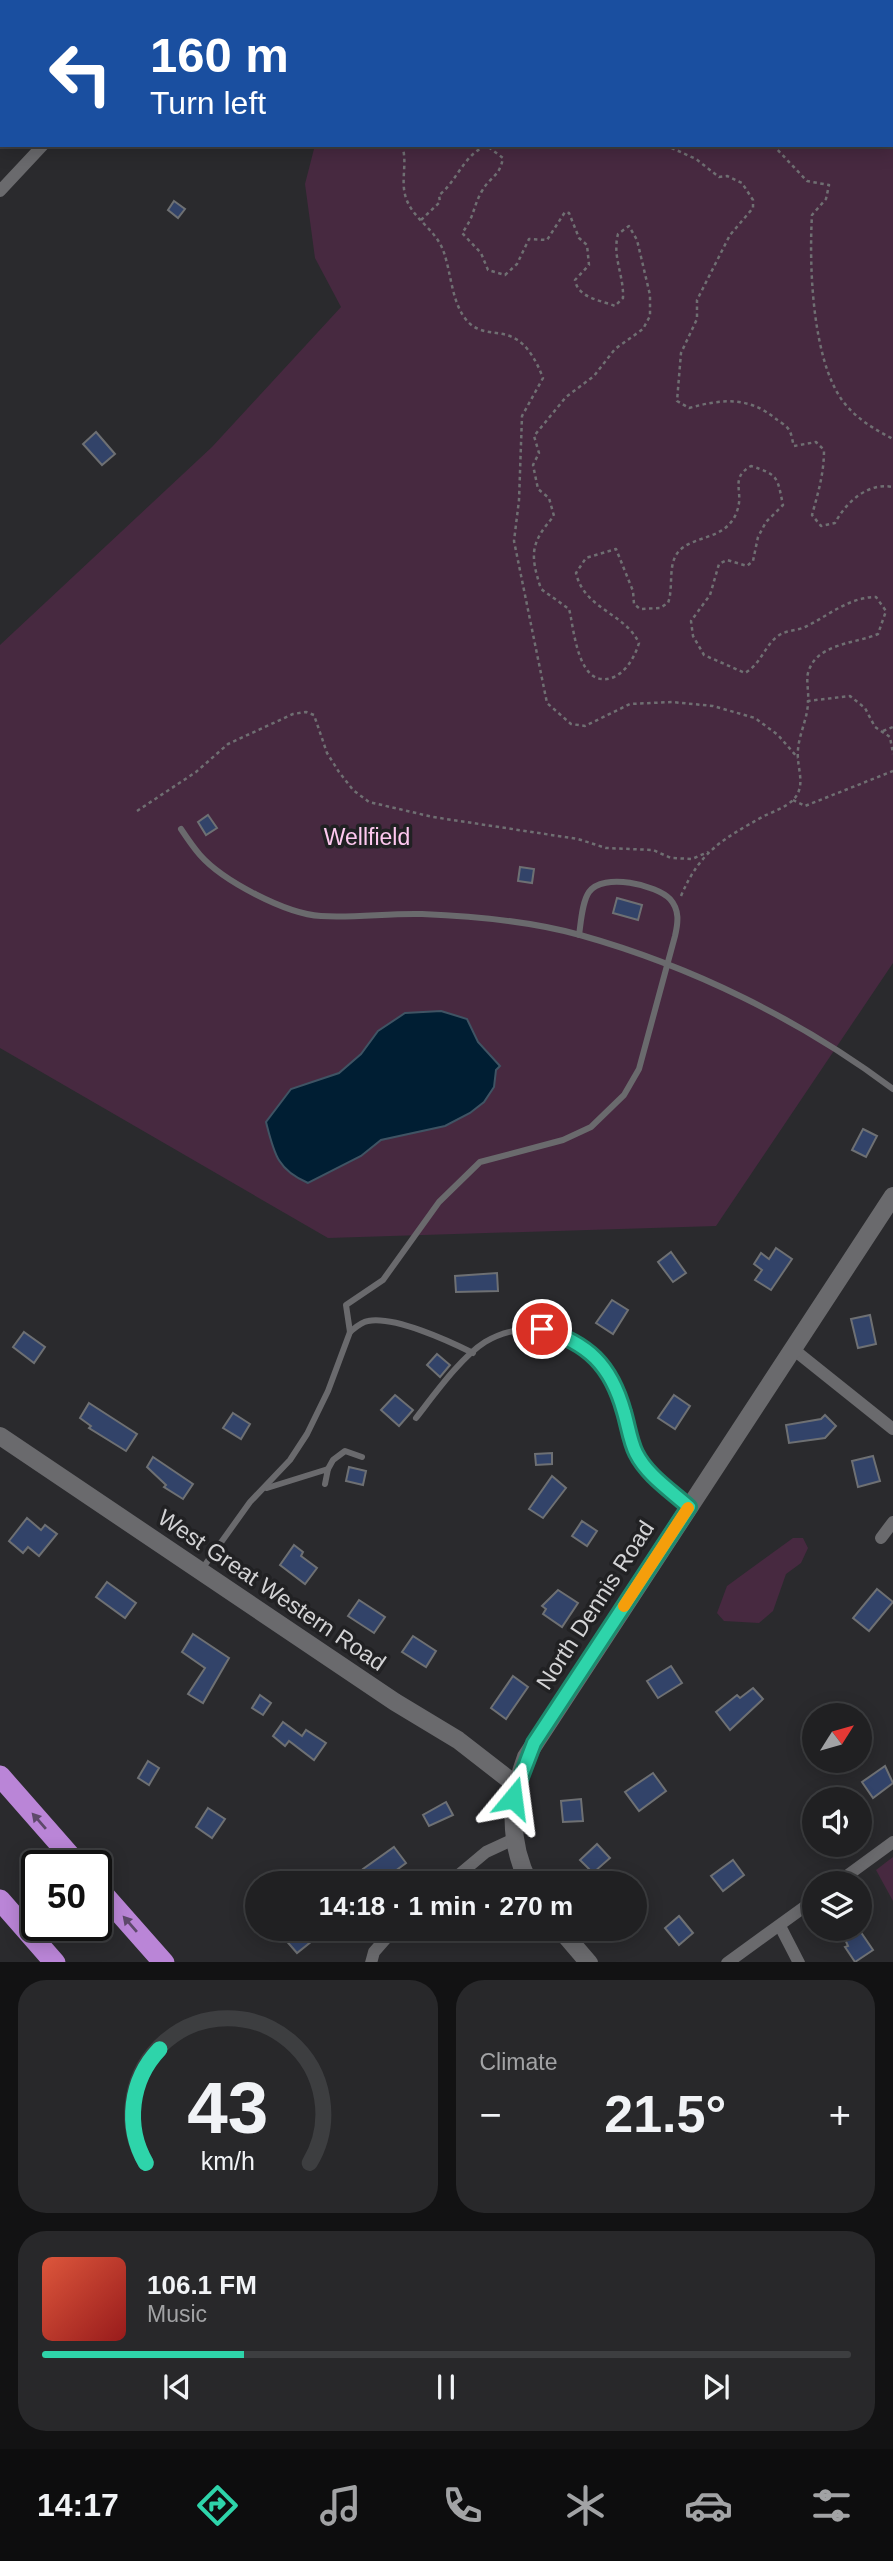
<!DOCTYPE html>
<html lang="en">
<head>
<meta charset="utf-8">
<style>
	:root { --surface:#202022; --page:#28282a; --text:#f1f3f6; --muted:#a2a3a5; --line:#3d3e40; --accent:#2ed4aa }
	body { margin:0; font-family:Helvetica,sans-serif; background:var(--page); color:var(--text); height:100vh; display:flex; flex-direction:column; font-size:26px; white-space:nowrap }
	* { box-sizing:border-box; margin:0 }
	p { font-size:23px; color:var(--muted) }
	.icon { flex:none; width:38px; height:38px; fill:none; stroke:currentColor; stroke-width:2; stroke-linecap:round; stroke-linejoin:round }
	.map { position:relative; height:1962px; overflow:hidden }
	.side { display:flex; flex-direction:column; gap:18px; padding:18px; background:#121213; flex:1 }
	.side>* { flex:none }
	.banner { position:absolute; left:0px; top:0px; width:894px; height:147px; box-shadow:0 4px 18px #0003,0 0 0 2px var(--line); background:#1a4fa0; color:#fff; overflow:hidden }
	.needle { width:46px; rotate:53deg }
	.fabs { position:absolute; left:802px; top:1703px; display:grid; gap:14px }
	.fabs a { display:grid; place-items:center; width:70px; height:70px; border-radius:50%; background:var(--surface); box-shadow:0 4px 18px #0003,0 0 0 2px var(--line); font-size:35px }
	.speed { position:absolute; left:21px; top:1850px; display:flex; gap:14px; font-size:35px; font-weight:700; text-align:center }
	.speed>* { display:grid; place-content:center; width:91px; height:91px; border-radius:50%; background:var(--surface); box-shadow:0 4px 18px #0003,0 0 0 2px var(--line); line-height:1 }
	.speed .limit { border:4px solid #111; border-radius:10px; background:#fff; color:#111 }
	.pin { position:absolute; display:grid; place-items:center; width:60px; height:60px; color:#fff; margin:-30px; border:4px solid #fff; border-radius:50%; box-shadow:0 2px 7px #0007 }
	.me { position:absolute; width:77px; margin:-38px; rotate:16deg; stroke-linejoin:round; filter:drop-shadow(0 0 5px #0008) }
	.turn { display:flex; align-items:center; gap:24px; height:147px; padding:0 35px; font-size:32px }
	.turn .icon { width:91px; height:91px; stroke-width:2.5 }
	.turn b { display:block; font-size:49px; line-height:60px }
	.big { font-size:52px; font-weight:700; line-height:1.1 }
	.side .card { flex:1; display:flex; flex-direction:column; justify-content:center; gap:10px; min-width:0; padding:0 24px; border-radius:28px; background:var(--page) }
	.side .dial { align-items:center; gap:0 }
	.dial svg { height:182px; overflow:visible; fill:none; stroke:var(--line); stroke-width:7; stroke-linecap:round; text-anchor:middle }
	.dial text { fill:var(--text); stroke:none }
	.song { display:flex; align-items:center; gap:21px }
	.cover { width:84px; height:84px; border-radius:10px; background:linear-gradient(135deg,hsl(10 70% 55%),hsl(0 70% 35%)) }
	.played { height:7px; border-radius:4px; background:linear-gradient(90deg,var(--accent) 25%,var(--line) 25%) }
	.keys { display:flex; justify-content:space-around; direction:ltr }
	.heat { display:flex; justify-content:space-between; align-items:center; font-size:38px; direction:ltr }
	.side .tiles { flex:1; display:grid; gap:18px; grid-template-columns:1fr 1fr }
	.card:last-child { grid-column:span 2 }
	.trip { position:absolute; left:245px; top:1871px; width:402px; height:70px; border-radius:35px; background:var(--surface); box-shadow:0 4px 18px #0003,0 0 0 2px var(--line); font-weight:700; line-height:70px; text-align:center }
	.tabs { display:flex; height:112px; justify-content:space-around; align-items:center; background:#0d0d0e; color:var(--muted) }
	.tabs .icon { width:49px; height:49px }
	.tabs .current { color:var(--accent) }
	.tabs b { font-size:32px; color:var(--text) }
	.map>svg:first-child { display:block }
	.green { fill:#472940 }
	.water { fill:#001e33; stroke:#3f5464; stroke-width:2 }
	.building { fill:#324369; stroke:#6e7073; stroke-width:2 }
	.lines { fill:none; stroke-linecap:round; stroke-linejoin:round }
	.path { stroke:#6f6f72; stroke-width:2.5; stroke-dasharray:3.5 3.5; stroke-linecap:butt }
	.lane { stroke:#6a6a6d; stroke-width:6 }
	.street { stroke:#6a6a6d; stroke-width:12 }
	.secondary { stroke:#6a6a6d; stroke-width:18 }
	.highway { stroke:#ba85d7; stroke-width:21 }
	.oneway { fill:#5e496b }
	.route-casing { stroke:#1e8a6e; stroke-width:18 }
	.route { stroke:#2ed4aa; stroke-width:12 }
	.slow { stroke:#f59e0b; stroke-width:12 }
	.labels { text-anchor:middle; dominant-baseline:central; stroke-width:7; stroke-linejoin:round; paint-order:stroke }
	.park-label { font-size:23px; fill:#fec8ef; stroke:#212123 }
	.street-label { font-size:23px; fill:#d3d3d5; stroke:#212123 }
</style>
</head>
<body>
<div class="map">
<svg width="893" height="1963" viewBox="0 0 893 1963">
	<rect width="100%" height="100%" fill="#2a2a2d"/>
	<g class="green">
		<path d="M29 0H201L31 2Z"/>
		<path d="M295 0H893V963L716 1226 328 1238 0 1048V645L212 447 341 307 315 258 305 184 315 145H892V2Z"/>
		<path d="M793 1538H803L808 1548 801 1563 786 1574 773 1611 759 1623 724 1621 717 1613 727 1586Z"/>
		<path d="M893 1857V1901L876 1870Z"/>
	</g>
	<path class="water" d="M441 1011 467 1019 478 1042 500 1066 496 1070 494 1087 484 1102 470 1113 445 1126 381 1140 361 1156 308 1183C277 1170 274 1153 266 1122L291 1089 339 1073 361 1054 378 1031 405 1013Z"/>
	<g class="building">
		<path d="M174 201 185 209 178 218 168 210Z"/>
		<path d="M96 432 115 454 102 465 83 444Z"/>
		<path d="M208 815 217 828 206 835 198 822Z"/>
		<path d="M520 867 534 869 532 883 518 881Z"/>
		<path d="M617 898 642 905 638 920 613 913Z"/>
		<path d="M863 1129 877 1136 866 1157 852 1150Z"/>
		<path d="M776 1248 792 1259 771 1290 755 1280 762 1270 754 1264 761 1253 769 1259Z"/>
		<path d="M671 1252 686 1273 673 1282 658 1262Z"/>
		<path d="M497 1273 498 1291 456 1292 455 1276Z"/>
		<path d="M612 1300 628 1310 613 1334 596 1323Z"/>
		<path d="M870 1315 876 1344 858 1348 851 1319Z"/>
		<path d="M24 1332 45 1347 34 1363 13 1347Z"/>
		<path d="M437 1354 450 1365 440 1377 427 1365Z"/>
		<path d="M395 1395 413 1410 399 1426 381 1410Z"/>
		<path d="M674 1395 690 1406 675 1429 658 1418Z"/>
		<path d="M89 1403 137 1434 126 1451 89 1428 91 1426 80 1418Z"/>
		<path d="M233 1413 250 1424 241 1439 223 1428Z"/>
		<path d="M825 1415 836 1426 825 1438 789 1443 786 1425 821 1419Z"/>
		<path d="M552 1453V1464L536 1465 535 1454Z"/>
		<path d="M873 1456 880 1481 858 1487 852 1461Z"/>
		<path d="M153 1457 193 1484 183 1499 164 1487 166 1485 147 1467Z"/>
		<path d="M349 1467 366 1471 363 1485 346 1481Z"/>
		<path d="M552 1476 566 1488 543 1518 529 1509Z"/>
		<path d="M27 1518 41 1530 45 1525 57 1534 39 1556 28 1547 23 1553 9 1541Z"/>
		<path d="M582 1521 597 1531 587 1546 572 1536Z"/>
		<path d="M294 1545 303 1552 301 1556 317 1568 305 1584 280 1565Z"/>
		<path d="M107 1582 136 1603 125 1618 96 1597Z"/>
		<path d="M877 1589 893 1602 869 1631 853 1618Z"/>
		<path d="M558 1590 578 1603 562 1627 543 1614 546 1609 542 1606Z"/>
		<path d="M359 1600 385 1617 374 1633 348 1616Z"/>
		<path d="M193 1634 229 1658 203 1703 188 1694 205 1668 182 1652Z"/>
		<path d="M413 1636 436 1651 426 1667 402 1652Z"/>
		<path d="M671 1666 682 1683 658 1698 647 1681Z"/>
		<path d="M513 1676 528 1687 506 1719 491 1708Z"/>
		<path d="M753 1688 763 1699 730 1730 716 1712 737 1695 740 1698Z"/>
		<path d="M260 1695 271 1703 263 1715 252 1708Z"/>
		<path d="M283 1722 302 1736 306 1730 326 1743 314 1760 289 1741 285 1746 273 1736Z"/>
		<path d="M148 1761 159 1768 149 1785 138 1778Z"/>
		<path d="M885 1766 893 1783 873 1798 862 1782Z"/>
		<path d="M653 1773 666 1791 639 1811 625 1792Z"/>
		<path d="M581 1799 583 1821 563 1822 561 1801Z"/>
		<path d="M446 1802 453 1815 429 1826 423 1815Z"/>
		<path d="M208 1808 225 1819 212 1838 196 1827Z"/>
		<path d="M597 1844 610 1858 593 1873 580 1860Z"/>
		<path d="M394 1847 406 1863 379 1883H373L363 1869Z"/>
		<path d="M733 1860 744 1875 723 1891 711 1876Z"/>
		<path d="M679 1916 693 1933 679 1945 665 1928Z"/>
		<path d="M295 1928H310L317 1937 297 1953 284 1938Z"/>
		<path d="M840 1928H858L873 1950 855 1962 845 1947 848 1946Z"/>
	</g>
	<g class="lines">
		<g class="path">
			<path d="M226 0 227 2"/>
			<path d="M519 0 521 2"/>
			<path d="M192 2 193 0"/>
			<path d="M258 2 259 0"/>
			<path d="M461 2 465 0"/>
			<path d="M578 2 581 0"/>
			<path d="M402 145C408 164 400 180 406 198 413 219 435 229 443 250 451 271 451 298 464 317 487 349 517 310 543 378L522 416 519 500 514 541 547 703 571 724 585 726 630 704 672 702 713 706 755 718 778 735 798 758"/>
			<path d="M665 145 696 159 719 177 727 176 742 183 753 200V208L730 235 697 300V319L681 353 677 401 689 408C722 399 748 396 776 419 780 422 787 426 789 430 792 434 792 441 794 446L816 442 824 450C824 474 818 493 812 515L821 526 835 523C846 502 868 482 893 487"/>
			<path d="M773 145 807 181 829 185 826 199 812 215C809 265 812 358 842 400 855 418 874 429 893 439"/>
			<path d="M421 220 440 202 439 195C456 183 465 152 487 146L503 158C499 178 491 175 482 191 473 206 475 216 462 233L481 253 488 270 505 275 517 264 529 239 547 240 565 212 569 213 579 238 587 245 589 265 575 280C578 298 600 300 615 306L623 298C624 275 612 257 618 234L629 226 637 240 650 295V316L643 329 615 349 594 376 566 397 534 436 539 453 533 465 538 489 549 498 554 516C530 543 530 555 541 589L569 609C574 626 577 692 614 677 627 671 635 656 639 643 625 613 584 609 576 573L586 558 616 549 633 591 634 604 640 609 660 608 668 603C674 587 667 564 679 551 695 534 729 541 738 508 743 490 730 478 751 466 779 475 777 477 783 505L766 522 758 537 753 561 747 566 727 560 719 564 710 595 691 621 693 636 704 655 745 673C761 664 765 645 778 636 786 630 796 631 805 627 828 616 849 597 876 597L886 611 878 634C855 644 816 643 808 673 806 681 809 692 808 701L850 696 865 708 875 727 890 737 893 754"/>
			<path d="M883 731 893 727"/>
			<path d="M793 800 805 806 893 771"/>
			<path d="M137 811 196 772 228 744 293 714 306 712 314 715 327 753 339 772 353 790 369 802 433 817 578 839 606 848 653 850 671 858 692 859 708 852"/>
			<path d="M681 896C700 851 723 839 764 816 773 812 786 807 793 800 805 788 799 773 798 759 796 738 808 721 808 701"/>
		</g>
		<g class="lane">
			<path d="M181 829C187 838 193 847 200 855 223 881 286 914 321 916 355 918 389 913 422 914 474 916 530 921 580 935 691 966 801 1020 893 1089"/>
			<path d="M350 1332C356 1327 361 1322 368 1321 395 1316 449 1341 473 1353"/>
			<path d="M416 1418C434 1395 461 1357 485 1342 532 1314 588 1335 613 1381 624 1402 626 1426 634 1448 642 1472 669 1490 688 1506"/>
			<path d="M328 1469 333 1460 345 1451 362 1457"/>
			<path d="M267 1488 328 1469 325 1484"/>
			<path d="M202 1569 250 1502 290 1460 307 1434 328 1391 350 1332 346 1305 383 1280 439 1202 480 1162 563 1140 591 1127 624 1095 639 1069 675 936C678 923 680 910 670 899 657 885 603 872 589 892 582 902 581 922 579 935"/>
		</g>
		<g class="street">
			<path d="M0 191 43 145"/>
			<path d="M793 1349 893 1429"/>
			<path d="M881 1538 893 1522"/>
			<path d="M449 1883 486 1852 514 1839"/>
			<path d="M837 1883 893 1842"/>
			<path d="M780 1926 799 1963"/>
			<path d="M371 1963 374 1952 395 1928"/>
			<path d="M727 1963 814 1900"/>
		</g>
		<g class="secondary">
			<path d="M0 1436 395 1702 458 1740 516 1785"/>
			<path d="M529 1883C508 1841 510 1800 526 1757L893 1196"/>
			<path d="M559 1928 589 1963"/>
		</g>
		<g class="highway">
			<path d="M0 1776 79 1866"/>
			<path d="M96 1886 164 1963"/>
			<path d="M0 1900 55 1963"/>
		</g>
	</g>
	<defs><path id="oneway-solid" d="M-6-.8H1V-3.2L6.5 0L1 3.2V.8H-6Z" transform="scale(1.75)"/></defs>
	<g class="oneway">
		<use href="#oneway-solid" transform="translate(39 1821) rotate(-131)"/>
		<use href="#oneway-solid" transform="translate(130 1924) rotate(-131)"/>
	</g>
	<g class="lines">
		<g class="route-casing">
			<path id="route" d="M513 1798 534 1743 689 1507C670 1490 647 1475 636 1453 630 1441 628 1425 624 1412 611 1365 588 1343 542 1329"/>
		</g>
		<use href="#route" class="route"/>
		<path class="slow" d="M624 1606 688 1508"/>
	</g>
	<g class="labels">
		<g class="park-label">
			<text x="367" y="837">Wellfield</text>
		</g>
		<g class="street-label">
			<text transform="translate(272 1590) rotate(34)">West Great Western Road</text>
			<text transform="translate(595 1605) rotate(-57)">North Dennis Road</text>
		</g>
	</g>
</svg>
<div class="fabs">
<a><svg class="needle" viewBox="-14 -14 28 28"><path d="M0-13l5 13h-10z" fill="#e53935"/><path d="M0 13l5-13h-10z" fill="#a2a3a5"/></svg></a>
<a><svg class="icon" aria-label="sound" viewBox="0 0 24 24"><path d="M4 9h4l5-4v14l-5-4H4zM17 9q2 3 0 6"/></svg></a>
<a><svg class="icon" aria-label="layers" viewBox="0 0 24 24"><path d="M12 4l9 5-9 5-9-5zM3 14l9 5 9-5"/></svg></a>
</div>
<div class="speed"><div class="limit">50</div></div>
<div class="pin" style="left:542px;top:1329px;background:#d93025"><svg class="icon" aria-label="arrive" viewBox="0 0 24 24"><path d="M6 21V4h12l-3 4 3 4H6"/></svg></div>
<svg class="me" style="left:513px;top:1798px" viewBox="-20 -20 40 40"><path d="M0-17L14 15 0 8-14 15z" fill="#2ed4aa" stroke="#fff" stroke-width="4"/></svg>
<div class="trip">14:18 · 1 min · 270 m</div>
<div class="banner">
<div class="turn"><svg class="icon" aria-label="left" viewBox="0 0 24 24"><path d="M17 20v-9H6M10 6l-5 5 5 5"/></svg><div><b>160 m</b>Turn left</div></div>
</div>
</div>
<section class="side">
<div class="tiles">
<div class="card dial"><svg viewBox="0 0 100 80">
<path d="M14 69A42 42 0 1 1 86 69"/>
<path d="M14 69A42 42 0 0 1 20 19" stroke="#2ed4aa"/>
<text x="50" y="56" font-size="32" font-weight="700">43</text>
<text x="50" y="72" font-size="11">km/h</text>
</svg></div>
<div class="card"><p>Climate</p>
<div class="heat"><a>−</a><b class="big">21.5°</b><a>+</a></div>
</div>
<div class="card">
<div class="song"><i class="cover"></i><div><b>106.1 FM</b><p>Music</p></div></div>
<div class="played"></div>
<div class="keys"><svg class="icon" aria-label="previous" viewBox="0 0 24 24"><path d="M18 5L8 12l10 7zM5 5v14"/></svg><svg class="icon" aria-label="pause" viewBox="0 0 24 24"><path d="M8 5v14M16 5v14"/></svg><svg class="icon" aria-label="next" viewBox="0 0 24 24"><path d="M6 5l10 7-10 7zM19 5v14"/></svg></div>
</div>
</div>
</section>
<nav class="tabs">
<b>14:17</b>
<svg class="icon current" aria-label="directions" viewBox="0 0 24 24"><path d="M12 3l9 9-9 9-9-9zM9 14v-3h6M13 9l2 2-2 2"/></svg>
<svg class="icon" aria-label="music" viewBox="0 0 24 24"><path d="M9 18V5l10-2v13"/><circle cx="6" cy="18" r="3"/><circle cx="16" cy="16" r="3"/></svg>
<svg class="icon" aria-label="phone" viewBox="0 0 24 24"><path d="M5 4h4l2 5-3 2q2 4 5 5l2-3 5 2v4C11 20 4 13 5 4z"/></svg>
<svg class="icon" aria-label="climate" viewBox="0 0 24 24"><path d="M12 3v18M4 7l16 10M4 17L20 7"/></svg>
<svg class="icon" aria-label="car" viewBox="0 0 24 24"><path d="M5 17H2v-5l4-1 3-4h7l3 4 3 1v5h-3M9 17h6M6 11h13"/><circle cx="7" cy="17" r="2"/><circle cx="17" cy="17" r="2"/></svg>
<svg class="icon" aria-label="filters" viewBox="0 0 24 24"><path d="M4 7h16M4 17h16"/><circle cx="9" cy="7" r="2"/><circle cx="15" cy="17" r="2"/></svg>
</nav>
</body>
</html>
